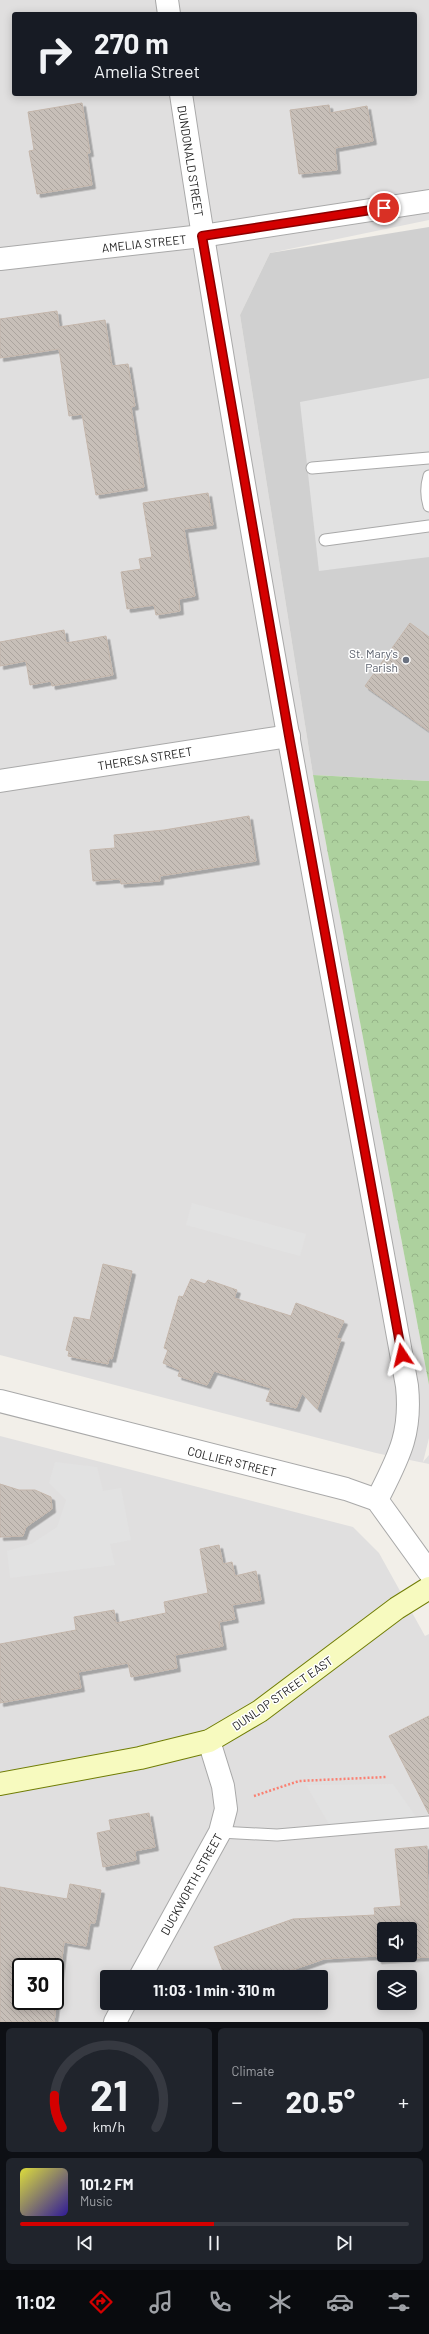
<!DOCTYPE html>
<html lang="en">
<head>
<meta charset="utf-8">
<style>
	:root { --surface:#171b24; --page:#20242c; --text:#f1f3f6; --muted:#9ea1a6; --line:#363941; --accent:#d40000 }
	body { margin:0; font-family:Barlow,sans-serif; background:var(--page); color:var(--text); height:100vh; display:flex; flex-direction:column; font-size:15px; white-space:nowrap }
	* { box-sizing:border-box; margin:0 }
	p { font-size:13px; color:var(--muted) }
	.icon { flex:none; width:22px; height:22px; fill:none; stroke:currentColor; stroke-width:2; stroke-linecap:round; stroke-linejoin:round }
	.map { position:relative; height:2022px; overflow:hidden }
	.panel { display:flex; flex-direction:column; gap:6px; padding:6px; background:#0d0f14; flex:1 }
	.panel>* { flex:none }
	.top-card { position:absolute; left:12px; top:12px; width:405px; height:84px; border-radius:4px; box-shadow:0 2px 10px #0003; background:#171b24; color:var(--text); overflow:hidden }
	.buttons { position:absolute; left:377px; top:1922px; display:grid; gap:8px }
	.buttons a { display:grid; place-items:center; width:40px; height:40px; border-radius:4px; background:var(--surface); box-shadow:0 2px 10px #0003; font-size:20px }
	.speed { position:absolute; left:12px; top:1958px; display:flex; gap:8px; font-size:20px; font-weight:700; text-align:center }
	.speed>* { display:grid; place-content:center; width:52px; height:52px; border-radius:50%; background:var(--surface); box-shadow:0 2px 10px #0003; line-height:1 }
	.speed .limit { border:2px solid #111; border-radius:6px; background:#fff; color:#111 }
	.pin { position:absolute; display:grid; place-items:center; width:34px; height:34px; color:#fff; margin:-17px; border:2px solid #fff; border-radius:50%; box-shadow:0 1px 4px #0007 }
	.me { position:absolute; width:44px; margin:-22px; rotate:350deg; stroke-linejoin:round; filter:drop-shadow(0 0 3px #0008) }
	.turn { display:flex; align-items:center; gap:14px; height:84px; padding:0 16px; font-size:18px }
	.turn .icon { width:52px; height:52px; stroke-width:2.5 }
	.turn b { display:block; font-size:28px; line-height:34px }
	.big { font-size:30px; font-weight:700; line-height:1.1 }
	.panel .widget { flex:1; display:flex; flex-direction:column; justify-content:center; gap:6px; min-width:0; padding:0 14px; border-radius:6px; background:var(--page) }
	.panel .dial { align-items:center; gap:0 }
	.dial svg { height:104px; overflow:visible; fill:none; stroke:var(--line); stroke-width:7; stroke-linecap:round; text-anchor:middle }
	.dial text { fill:var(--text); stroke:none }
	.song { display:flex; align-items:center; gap:12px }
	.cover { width:48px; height:48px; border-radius:6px; background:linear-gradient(135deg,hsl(60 70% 55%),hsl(250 70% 35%)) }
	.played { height:4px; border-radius:2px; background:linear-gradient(90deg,var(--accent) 50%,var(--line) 50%) }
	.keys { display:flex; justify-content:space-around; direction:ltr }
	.heat { display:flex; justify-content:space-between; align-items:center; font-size:22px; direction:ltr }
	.panel .tiles { flex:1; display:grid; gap:6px; grid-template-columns:1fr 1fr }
	.widget:last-child { grid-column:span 2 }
	.trip { position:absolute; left:100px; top:1970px; width:228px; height:40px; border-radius:4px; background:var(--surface); box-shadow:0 2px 10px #0003; font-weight:700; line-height:40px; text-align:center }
	.menu { display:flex; height:64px; justify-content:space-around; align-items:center; background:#090b0e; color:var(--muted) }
	.menu .icon { width:28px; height:28px }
	.menu .on { color:var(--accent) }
	.menu b { font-size:18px; color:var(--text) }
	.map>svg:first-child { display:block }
	.residential { fill:#e0dfdf; fill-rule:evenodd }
	.religious { fill:#d0d0d0 }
	.forest { fill:url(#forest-crowns) }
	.parking { fill:#e2e2e2 }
	.building { fill:url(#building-back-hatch); stroke:#c4b6ab; fill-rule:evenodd; filter:url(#shadow) }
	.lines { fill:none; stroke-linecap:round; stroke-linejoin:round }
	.service-casing { stroke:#a9a9a9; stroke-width:13 }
	.minor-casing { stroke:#a9a9a9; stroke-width:24 }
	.tertiary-casing { stroke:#a9a9a9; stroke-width:24 }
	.secondary-casing { stroke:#707d05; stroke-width:24 }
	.path { stroke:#fa8072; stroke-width:2.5; stroke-dasharray:2 2; stroke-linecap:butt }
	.service { stroke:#fff; stroke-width:11 }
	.minor { stroke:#fff; stroke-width:22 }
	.tertiary { stroke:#fff; stroke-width:22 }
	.secondary { stroke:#f7fabf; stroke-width:22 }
	.route-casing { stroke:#8a0000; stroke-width:10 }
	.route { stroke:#d40000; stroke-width:7 }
	.worship-dot { fill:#6b7280; stroke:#fff; stroke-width:1.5 }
	.labels { text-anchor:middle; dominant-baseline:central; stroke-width:3; stroke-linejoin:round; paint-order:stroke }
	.street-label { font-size:12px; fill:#222; stroke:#fff }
	.worship-label { font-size:12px; fill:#5b616d; stroke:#fff; text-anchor:end }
</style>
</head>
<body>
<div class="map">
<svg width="429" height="2022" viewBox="0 0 429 2022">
	<defs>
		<pattern id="forest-crowns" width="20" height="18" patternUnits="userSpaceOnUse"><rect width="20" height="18" fill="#add19e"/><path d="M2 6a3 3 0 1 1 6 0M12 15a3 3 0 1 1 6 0" fill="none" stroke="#95b388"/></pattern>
		<pattern id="building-back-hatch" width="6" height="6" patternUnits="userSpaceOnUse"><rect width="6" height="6" fill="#c7bfb8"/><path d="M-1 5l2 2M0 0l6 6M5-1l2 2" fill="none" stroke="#aba49e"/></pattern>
		<filter id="shadow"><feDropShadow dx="3.5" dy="3.5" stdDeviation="0" flood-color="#0004"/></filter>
	</defs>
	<rect width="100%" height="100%" fill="#f2efe9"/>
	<g class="residential">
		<path d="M0 0H429V220L270 253 240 315 313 775 429 1385V1438L423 1462 429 1455V1464L376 1453 0 1355ZM14 14H415V94H14Z"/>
		<path d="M0 1436 353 1527 379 1553 425 1636 429 1634V2022H0ZM384 1929H410V1955H384ZM21 1967H55V2001H21ZM107 1977H321V2003H107ZM384 1977H410V2003H384Z"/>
	</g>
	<path class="religious" d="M429 227V781L313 775 240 315 270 253Z"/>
	<path class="forest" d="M313 775 429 781V1385Z"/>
	<g class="parking">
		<path d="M429 378V557L319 571 300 402Z"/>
		<path d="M192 1203 306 1234 300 1256 186 1225Z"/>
		<path d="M55 1462 97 1467 103 1491 121 1488 131 1540 110 1544 115 1565 10 1578 7 1551 31 1544 57 1527 66 1500 49 1483Z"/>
		<path d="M393 1784 424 1828 333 1831 306 1785Z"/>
	</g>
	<g class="building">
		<path d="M82 103 90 153H87L92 185 37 194 29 151 34 150 28 112Z"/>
		<path d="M329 105 330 113 367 106 373 141 335 148 337 170 299 174 290 110Z"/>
		<path d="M57 311 59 327 105 320 112 366 128 364 135 406 131 407 144 487 96 495 82 414 69 416 59 349 0 358V319Z"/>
		<path d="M208 493 213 525 184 529 195 596 179 599 180 611 156 615 154 605 127 609 121 572 141 569 139 559 152 557 143 503Z"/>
		<path d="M410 623 429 637V731L365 686Z"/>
		<path d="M64 630 66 643 106 636 113 675 52 686 51 681 30 685 26 661 0 666V642Z"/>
		<path d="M249 816 256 861 160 876V881L121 884 120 879 93 881 90 850 115 848 114 835 164 830Z"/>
		<path d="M103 1264 132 1271 112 1359 109 1358 108 1364 68 1356 69 1351 66 1350 74 1317 90 1320Z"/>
		<path d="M191 1279 205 1284 208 1280 237 1290 234 1298 291 1316 296 1303 344 1321 336 1338 341 1339 317 1409 302 1393 296 1408 266 1401 271 1388 214 1371 207 1385 178 1376 180 1370 163 1363 168 1350 164 1348 179 1296 183 1297Z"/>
		<path d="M0 1484 19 1490H35L51 1497 52 1509 26 1527 23 1536 0 1537Z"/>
		<path d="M219 1545 223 1564 232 1562 235 1576 256 1571 261 1600 232 1605 235 1619 219 1622 223 1646 175 1655 177 1668 131 1677 128 1663 78 1672 81 1688 0 1703V1644L76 1630 74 1617 114 1610 116 1623 166 1613 164 1602 208 1593 200 1549Z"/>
		<path d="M429 1716V1814L389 1736Z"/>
		<path d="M149 1813 155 1847 135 1851 136 1860 103 1867 97 1833 111 1830 109 1820Z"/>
		<path d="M427 1846 429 1957 378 1960 377 1956 324 1959 272 1977H225L214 1947 293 1919 375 1915 374 1908 401 1906 395 1849ZM384 1929H410V1955H384Z"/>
		<path d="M70 1884 101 1890 95 1923H90L86 1946 64 1942 54 2022H0V1887L67 1899ZM21 1967H55V2001H21Z"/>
	</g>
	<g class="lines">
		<g class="service-casing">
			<g id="service">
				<path d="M312 468 429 458"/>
				<path d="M429 476C426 486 426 496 429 506"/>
				<path d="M325 540 429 526"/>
				<path d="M220 1832 277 1835 429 1822"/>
			</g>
		</g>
		<g class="minor-casing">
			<g id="minor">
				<path d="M167 0 169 14"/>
				<path d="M181 94C246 526 329 956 407 1386 412 1435 398 1458 377 1500"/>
				<path d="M0 259 202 236 429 201"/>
				<path d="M0 781 289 736"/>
				<path d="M140 1977 220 1832 226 1809 223 1786 209 1741"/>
				<path d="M115 2022 125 2003"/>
			</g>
		</g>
		<g class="tertiary-casing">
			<path id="tertiary" d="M0 1401 346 1489 377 1500 429 1572"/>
		</g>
		<g class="secondary-casing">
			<path id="secondary" d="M0 1784 140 1758 209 1741 260 1711 397 1608 429 1588"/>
		</g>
		<path class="path" d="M254 1796 299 1781 386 1777"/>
		<use href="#service" class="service"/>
		<use href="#minor" class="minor"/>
		<use href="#tertiary" class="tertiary"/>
		<use href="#secondary" class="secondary"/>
	</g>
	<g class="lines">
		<g class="route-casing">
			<path id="route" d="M384 208 202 236 289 736 402 1355"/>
		</g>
		<use href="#route" class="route"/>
	</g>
	<circle class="worship-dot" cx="406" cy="660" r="4"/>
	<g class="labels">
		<g class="street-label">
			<text transform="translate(191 161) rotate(81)">DUNDONALD STREET</text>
			<text transform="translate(144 243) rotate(-6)">AMELIA STREET</text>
			<text transform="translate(145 758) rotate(-9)">THERESA STREET</text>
			<text transform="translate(232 1461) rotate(14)">COLLIER STREET</text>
			<text transform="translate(282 1693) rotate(-35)">DUNLOP STREET EAST</text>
			<text transform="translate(191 1884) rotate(-61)">DUCKWORTH STREET</text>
		</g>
		<g class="worship-label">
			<text x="398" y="653">St. Mary's<tspan x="398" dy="14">Parish</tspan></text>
		</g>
	</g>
</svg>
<div class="buttons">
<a><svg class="icon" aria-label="sound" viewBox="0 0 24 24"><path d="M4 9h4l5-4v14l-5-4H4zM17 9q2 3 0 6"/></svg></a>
<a><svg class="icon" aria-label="layers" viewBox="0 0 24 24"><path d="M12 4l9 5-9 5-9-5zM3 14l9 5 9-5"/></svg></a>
</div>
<div class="speed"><div class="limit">30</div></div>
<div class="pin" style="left:384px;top:208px;background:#d93025"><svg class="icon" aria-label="arrive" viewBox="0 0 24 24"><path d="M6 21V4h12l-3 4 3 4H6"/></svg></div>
<svg class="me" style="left:402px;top:1355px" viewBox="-20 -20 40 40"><path d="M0-17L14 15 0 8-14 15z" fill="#d40000" stroke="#fff" stroke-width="4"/></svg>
<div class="trip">11:03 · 1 min · 310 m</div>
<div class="top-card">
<div class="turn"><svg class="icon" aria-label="right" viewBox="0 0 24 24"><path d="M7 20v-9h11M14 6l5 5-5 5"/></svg><div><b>270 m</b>Amelia Street</div></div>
</div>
</div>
<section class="panel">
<div class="tiles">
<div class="widget dial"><svg viewBox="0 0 100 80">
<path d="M14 69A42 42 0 1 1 86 69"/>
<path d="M14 69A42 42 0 0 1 8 44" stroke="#d40000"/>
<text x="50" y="56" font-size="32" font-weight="700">21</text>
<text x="50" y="72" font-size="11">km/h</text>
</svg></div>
<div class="widget"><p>Climate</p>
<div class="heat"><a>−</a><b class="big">20.5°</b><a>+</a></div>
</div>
<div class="widget">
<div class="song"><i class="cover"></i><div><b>101.2 FM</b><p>Music</p></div></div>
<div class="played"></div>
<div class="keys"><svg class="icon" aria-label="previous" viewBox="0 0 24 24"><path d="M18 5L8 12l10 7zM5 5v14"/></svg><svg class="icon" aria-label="pause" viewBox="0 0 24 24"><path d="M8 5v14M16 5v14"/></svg><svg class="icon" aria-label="next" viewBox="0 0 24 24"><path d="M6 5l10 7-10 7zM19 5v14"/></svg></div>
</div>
</div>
</section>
<nav class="menu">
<b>11:02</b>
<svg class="icon on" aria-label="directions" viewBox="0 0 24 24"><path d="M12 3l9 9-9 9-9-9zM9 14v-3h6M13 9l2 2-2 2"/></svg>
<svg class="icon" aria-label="music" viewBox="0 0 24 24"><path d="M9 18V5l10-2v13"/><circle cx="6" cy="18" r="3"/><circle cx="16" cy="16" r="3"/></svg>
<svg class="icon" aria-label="phone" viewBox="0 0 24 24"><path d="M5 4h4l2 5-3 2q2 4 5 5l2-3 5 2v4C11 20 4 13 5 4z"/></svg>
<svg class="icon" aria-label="climate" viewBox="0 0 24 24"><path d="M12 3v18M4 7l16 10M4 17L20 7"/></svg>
<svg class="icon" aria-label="car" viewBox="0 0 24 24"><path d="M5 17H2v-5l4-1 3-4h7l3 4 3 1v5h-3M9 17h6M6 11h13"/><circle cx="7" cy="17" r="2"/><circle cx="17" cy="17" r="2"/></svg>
<svg class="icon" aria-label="filters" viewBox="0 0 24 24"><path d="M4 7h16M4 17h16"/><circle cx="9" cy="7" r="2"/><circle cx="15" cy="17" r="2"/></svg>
</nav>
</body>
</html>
